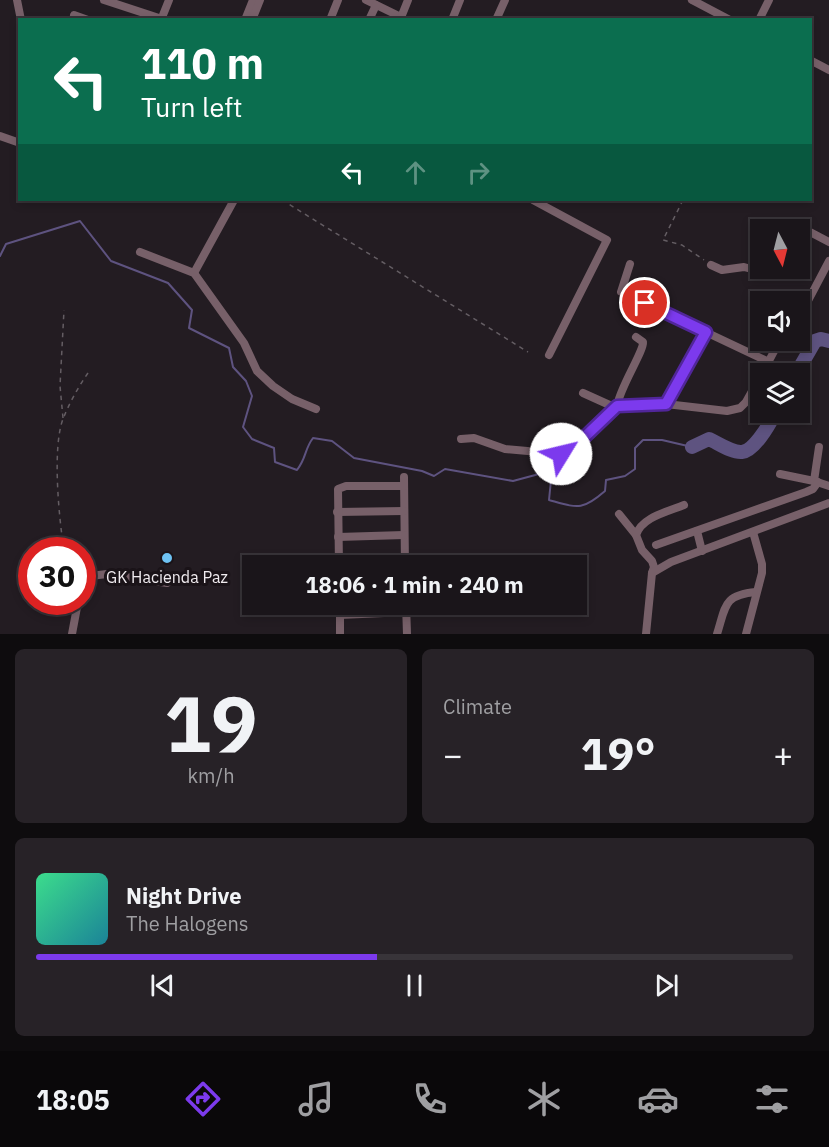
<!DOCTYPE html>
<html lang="en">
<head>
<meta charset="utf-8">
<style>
	:root { --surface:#1a151a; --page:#272227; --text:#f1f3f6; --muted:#9f9fa2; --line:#383439; --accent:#7c3aed }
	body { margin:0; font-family:"IBM Plex Sans",sans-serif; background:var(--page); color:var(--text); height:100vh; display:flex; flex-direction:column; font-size:22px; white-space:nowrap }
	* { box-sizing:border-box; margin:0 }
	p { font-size:20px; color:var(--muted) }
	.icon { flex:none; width:33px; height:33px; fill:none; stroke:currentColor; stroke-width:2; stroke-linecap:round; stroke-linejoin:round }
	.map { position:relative; height:634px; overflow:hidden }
	.sheet { display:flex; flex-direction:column; gap:15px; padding:15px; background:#0e0c0e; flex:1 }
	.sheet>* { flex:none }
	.banner { position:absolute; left:18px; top:18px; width:794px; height:183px; border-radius:0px; box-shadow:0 3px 9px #0003,0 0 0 2px var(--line); background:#0b6e4f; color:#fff; overflow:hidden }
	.needle { width:39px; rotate:173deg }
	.fabs { position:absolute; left:750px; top:219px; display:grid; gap:12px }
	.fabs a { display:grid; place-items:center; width:60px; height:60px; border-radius:0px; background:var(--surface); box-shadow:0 3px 9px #0003,0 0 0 2px var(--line); font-size:30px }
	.speed { position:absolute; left:18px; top:537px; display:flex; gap:12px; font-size:30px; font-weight:700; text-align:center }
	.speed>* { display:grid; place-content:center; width:78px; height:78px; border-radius:50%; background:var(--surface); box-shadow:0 3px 9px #0003,0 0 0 2px var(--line); line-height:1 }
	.speed .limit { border:9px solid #d22; background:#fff; color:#111 }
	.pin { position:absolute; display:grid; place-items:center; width:51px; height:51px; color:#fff; margin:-26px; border:3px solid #fff; border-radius:50%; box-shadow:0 2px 6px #0007 }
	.me { position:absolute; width:66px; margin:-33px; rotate:54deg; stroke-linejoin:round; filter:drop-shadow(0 0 4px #0008) }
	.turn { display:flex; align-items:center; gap:21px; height:126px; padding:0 24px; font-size:27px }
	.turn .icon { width:78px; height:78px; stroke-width:2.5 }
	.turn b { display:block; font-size:42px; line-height:51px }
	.lanes { display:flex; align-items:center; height:57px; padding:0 24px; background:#0003; justify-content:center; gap:30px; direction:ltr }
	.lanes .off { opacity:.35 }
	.big { font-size:45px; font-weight:800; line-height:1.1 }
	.sheet .card { flex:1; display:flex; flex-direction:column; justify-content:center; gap:9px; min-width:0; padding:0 21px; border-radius:9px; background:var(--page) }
	.sheet .dial { align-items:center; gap:0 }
	.dial b { font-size:78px; line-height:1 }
	.song { display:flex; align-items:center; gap:18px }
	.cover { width:72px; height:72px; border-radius:9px; background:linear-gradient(135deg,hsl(150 70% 55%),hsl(190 70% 35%)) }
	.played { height:6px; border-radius:3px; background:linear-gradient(90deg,var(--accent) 45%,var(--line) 45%) }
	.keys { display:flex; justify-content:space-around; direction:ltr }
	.heat { display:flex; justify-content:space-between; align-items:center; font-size:33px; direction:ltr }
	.sheet .tiles { flex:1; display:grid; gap:15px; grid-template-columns:1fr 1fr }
	.card:last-child { grid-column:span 2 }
	.trip { position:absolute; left:242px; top:555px; width:345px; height:60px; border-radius:0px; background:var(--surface); box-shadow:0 3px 9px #0003,0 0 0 2px var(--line); font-weight:800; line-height:60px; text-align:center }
	.tab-bar { display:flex; height:96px; justify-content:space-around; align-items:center; background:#0a080a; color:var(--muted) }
	.tab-bar .icon { width:42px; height:42px }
	.tab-bar .selected { color:var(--accent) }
	.tab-bar b { font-size:27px; color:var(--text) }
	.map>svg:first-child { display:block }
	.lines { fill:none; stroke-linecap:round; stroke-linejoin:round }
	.stream { stroke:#5e5380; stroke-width:2 }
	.river { stroke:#5e5380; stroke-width:14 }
	.path { stroke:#645d63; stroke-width:1.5; stroke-dasharray:4.5 4.5; stroke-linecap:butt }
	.street { stroke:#776069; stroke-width:8 }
	.route-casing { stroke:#51269a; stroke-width:15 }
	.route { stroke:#7c3aed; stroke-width:10 }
	.poi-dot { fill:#6ec2f3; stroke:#1a1318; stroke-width:2 }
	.labels { text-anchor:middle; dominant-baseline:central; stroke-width:6; stroke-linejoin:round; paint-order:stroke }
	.poi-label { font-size:16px; fill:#f0ebef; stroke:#1a1318 }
</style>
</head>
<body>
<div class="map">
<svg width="829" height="634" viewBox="0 0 829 634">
	<rect width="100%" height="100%" fill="#231c22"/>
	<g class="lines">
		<path class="stream" d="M0 256 6 244 80 221 111 261 168 283 192 310 189 328 229 348 233 367 246 381 252 396 243 427 252 439 274 448 275 462 297 470C307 457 304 450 313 438L332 441 354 458 422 471 434 476 445 469 513 481 539 474 551 480 549 500C578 508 582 511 605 491L606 480 625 476 635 469V448L643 440H662L692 447"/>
		<g class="river">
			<path d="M796 374 815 341 821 339 829 341"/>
			<path d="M692 447 709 439C718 443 732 453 742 452 753 451 767 428 772 419L787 412"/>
		</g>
		<g class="path">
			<path d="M282 200 528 352"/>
			<path d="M683 200 663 240 682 245 704 260"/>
			<path d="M63 418 60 386 64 310"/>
			<path d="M64 550C59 519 52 448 63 419 69 404 78 387 88 373"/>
		</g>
		<g class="street">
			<path d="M17 0 21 20"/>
			<path d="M104 0 165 20"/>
			<path d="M366 0 401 17"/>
			<path d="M692 0 730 20"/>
			<path d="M74 15 88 20"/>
			<path d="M161 20 169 0"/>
			<path d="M245 20 253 0"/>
			<path d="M252 20 260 0"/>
			<path d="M330 20 338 0"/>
			<path d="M369 20 376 5"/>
			<path d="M400 20 408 0"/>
			<path d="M452 20 460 0"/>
			<path d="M496 20 505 0"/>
			<path d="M759 20 769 0"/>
			<path d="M810 60 829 70"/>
			<path d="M0 136 20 143"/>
			<path d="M533 200 607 240 549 355"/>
			<path d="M783 230 786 222H791L829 242"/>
			<path d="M800 243 806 230"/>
			<path d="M140 252 194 273 244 343 257 371 273 386 292 399 316 409"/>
			<path d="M630 264 621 292 767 361"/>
			<path d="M711 265 722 270 744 267 759 271 762 268"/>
			<path d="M785 272 786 268"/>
			<path d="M194 273 234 200"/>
			<path d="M772 295 792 302"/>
			<path d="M800 316 829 261"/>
			<path d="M762 374 780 340"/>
			<path d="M583 393 614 407"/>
			<path d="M666 404 706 332"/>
			<path d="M617 406C620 387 644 351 643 342L636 337"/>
			<path d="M461 439 474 438 505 449 561 454 571 450 617 406 666 404 727 411 740 408 746 402 760 377"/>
			<path d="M780 474 814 481 829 486"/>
			<path d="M404 477 405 566"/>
			<path d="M814 481 819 447"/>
			<path d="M337 512 404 511"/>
			<path d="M619 514 636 535"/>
			<path d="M697 531 702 551"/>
			<path d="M338 537 404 535"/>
			<path d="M656 545 806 492 813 489 818 482"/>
			<path d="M339 562 404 560"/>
			<path d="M339 566 338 489 346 486H404"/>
			<path d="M652 573 654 567 652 561 642 550 636 535C642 517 667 512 684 505"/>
			<path d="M82 577 107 574 167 583"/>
			<path d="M406 604 407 634"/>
			<path d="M340 615 406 612"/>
			<path d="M72 634 78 602"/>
			<path d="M340 634V604"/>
			<path d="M646 634 652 573 671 562 829 503"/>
			<path d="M717 634C726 606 723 595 756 592"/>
			<path d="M746 634 762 573V564L753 532"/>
		</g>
	</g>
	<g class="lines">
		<g class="route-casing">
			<path id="route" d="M561 454 571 450 617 406 666 404 706 332 645 303"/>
		</g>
		<use href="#route" class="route"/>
	</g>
	<circle class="poi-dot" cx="167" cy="558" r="6"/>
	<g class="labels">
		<g class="poi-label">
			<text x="167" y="577">GK Hacienda Paz</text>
		</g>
	</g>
</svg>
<div class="fabs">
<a><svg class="needle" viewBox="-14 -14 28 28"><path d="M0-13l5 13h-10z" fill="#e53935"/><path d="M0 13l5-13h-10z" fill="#9f9fa2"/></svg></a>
<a><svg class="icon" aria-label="sound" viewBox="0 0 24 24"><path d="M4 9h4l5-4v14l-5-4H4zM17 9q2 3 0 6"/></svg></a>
<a><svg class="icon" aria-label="layers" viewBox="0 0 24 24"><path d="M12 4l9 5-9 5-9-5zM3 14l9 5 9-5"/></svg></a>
</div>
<div class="speed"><div class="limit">30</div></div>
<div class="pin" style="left:645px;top:303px;background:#d93025"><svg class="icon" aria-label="arrive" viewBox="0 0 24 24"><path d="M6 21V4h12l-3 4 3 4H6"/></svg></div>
<svg class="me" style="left:561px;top:454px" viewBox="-20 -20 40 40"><circle r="19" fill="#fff"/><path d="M0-13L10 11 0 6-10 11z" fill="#7c3aed"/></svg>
<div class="trip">18:06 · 1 min · 240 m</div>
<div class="banner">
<div class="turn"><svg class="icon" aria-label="left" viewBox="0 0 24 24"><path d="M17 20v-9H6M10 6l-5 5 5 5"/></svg><div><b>110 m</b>Turn left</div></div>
<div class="lanes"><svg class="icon" aria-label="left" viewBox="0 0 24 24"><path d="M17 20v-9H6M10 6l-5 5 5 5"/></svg><svg class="icon off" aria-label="ahead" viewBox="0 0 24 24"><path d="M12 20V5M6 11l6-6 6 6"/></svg><svg class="icon off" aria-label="right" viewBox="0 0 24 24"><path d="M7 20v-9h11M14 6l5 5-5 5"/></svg></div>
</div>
</div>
<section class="sheet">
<div class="tiles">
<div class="card dial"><b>19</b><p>km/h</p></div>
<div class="card"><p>Climate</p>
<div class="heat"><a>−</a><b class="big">19°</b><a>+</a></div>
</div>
<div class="card">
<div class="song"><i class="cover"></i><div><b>Night Drive</b><p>The Halogens</p></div></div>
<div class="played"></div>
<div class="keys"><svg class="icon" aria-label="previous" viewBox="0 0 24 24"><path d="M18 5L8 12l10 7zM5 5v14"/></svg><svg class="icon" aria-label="pause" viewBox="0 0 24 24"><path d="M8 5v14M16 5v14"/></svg><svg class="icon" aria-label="next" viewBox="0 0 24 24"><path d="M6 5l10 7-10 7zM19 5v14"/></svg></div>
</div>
</div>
</section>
<nav class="tab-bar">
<b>18:05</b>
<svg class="icon selected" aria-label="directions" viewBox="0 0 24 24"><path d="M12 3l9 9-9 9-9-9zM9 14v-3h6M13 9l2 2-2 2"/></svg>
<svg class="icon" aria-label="music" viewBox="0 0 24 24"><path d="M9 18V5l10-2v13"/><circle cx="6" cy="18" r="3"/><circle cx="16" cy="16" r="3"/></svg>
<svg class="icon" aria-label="phone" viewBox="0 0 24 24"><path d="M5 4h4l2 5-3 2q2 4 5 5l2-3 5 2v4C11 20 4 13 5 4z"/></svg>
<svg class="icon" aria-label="climate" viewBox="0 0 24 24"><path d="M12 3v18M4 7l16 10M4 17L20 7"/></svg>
<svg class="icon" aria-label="car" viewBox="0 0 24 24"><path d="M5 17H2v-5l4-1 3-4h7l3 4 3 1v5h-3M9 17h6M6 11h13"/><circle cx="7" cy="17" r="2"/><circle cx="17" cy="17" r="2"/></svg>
<svg class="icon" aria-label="filters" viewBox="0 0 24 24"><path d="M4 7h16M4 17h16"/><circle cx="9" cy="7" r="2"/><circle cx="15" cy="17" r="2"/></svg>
</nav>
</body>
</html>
